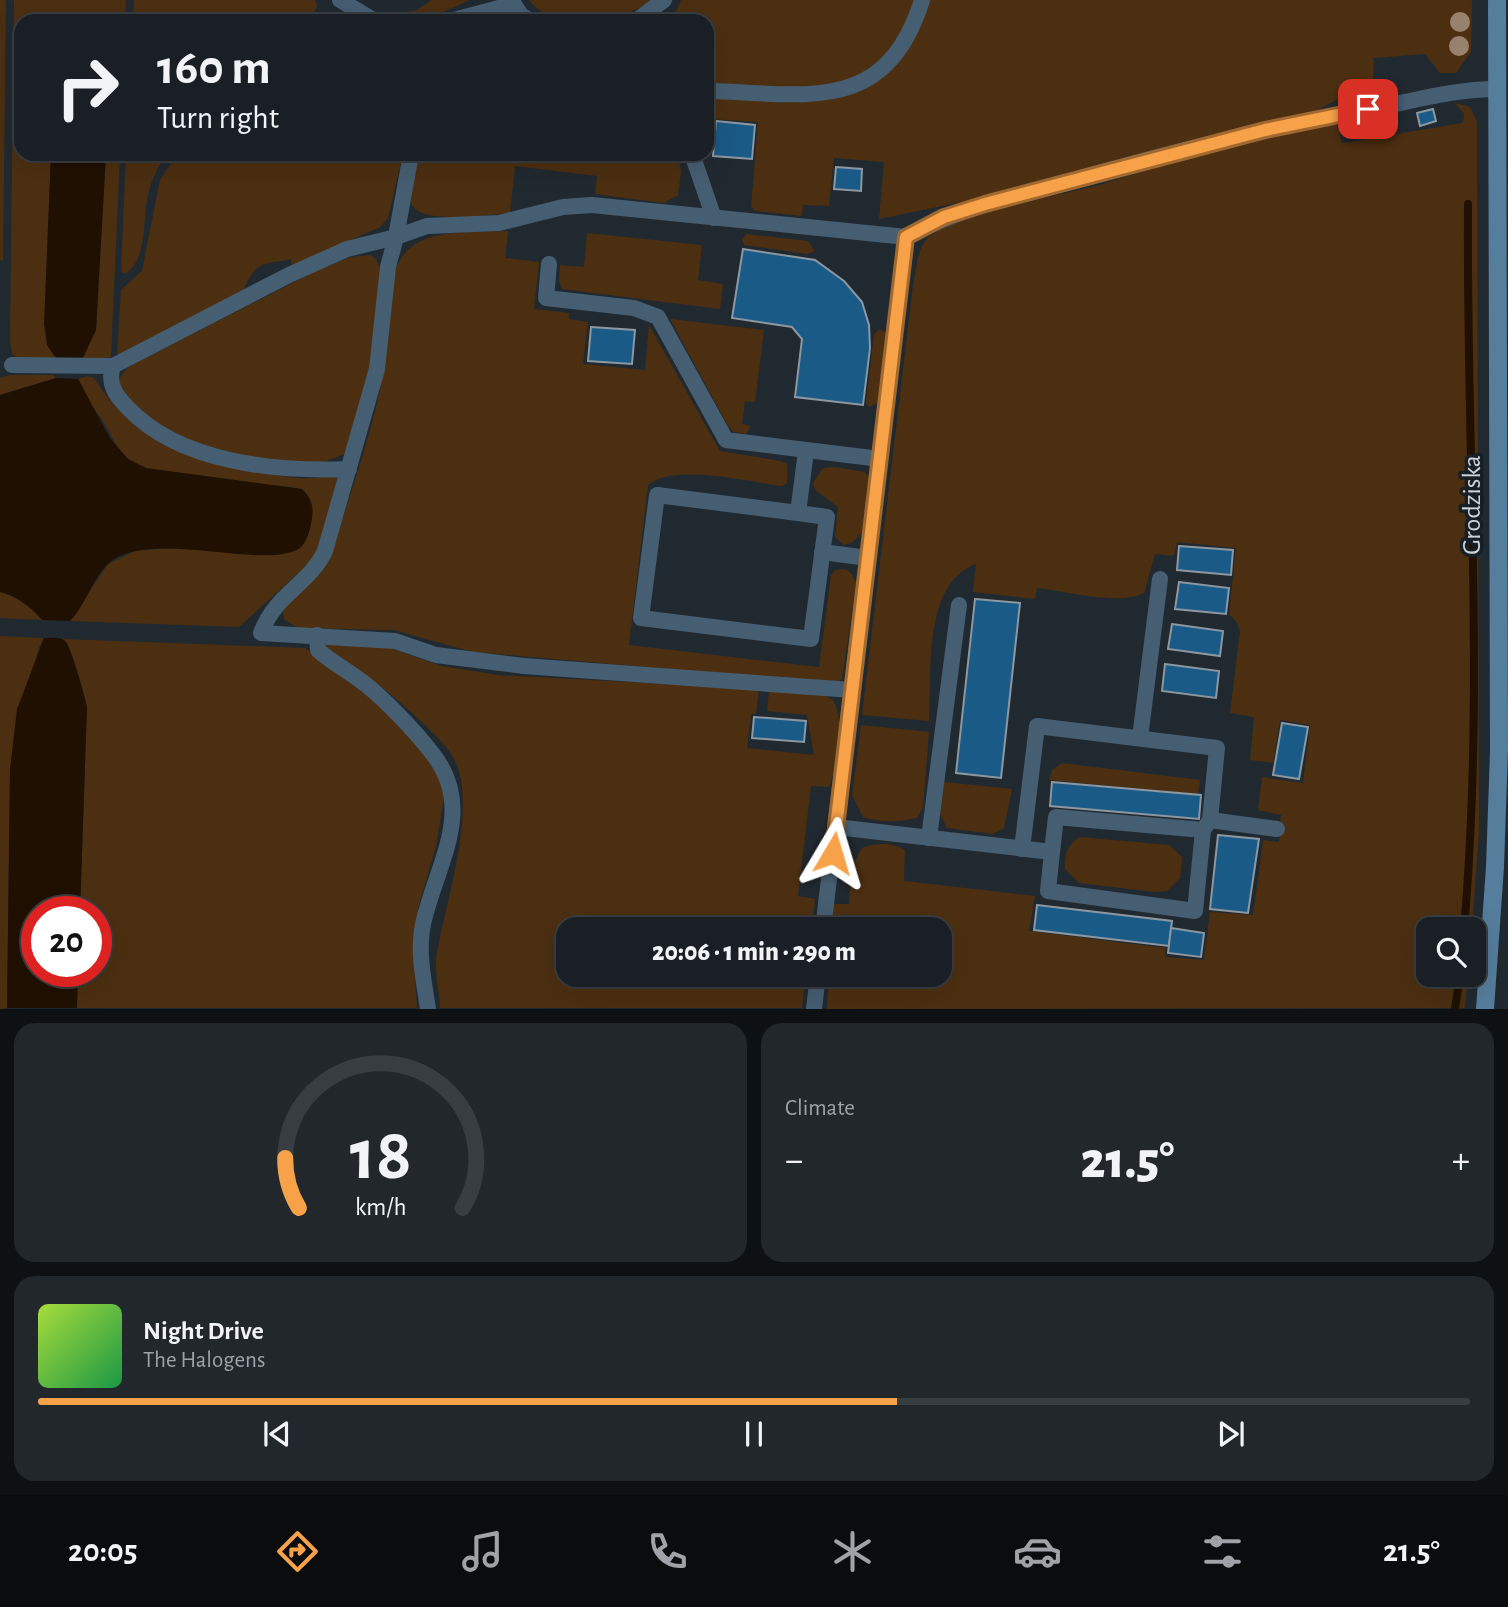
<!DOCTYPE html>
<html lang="en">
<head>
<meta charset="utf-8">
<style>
	:root { --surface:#191f24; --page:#22272c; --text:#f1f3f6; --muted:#9fa2a6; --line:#373d41; --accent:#f7a149 }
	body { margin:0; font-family:"Alegreya Sans",sans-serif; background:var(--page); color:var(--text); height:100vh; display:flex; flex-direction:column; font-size:26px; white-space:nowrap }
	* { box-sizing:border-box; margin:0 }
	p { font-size:23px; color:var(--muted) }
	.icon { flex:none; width:38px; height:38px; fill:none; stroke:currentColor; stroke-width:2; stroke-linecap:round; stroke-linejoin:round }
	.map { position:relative; height:1009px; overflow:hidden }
	.drawer { display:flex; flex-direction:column; gap:14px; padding:14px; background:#0e1114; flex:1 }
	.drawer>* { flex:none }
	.banner { position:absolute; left:14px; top:14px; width:700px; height:147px; border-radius:21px; box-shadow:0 7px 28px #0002,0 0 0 2px var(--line); background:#191f24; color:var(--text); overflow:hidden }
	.buttons { position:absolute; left:1416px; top:917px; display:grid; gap:14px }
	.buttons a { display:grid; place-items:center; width:70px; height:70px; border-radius:14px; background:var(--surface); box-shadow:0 7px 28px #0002,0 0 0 2px var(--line); font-size:35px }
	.speed { position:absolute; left:21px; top:896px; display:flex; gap:14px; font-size:35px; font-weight:700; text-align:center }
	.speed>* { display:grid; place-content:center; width:91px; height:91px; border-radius:50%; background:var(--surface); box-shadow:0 7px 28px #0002,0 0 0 2px var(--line); line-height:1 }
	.speed .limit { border:10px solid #d22; background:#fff; color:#111 }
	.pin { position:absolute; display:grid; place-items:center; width:60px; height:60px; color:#fff; margin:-30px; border-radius:14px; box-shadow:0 4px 10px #0006 }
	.me { position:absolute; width:77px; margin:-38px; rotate:7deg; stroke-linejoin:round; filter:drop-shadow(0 0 5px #0008) }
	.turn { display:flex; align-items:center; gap:24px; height:147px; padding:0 28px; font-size:32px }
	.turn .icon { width:91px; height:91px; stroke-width:2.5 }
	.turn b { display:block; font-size:49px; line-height:60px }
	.big { font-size:52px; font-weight:800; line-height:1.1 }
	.drawer .tile { flex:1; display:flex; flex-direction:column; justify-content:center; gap:10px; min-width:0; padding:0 24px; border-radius:21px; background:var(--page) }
	.drawer .dial { align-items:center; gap:0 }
	.dial svg { height:182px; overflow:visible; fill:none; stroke:var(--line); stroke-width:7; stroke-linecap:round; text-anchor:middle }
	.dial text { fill:var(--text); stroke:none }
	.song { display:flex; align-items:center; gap:21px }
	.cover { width:84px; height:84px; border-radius:10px; background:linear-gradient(135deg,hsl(80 70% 55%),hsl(140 70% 35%)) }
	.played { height:7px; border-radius:4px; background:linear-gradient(90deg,var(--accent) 60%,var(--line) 60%) }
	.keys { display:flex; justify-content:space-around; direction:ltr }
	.heat { display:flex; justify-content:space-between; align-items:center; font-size:38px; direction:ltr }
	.drawer .tiles { flex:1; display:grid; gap:14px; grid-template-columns:1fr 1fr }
	.tile:last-child { grid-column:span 2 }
	.trip { position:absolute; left:556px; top:917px; width:396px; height:70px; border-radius:21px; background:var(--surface); box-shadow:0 7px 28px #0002,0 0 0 2px var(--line); font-weight:800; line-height:70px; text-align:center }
	.dock { display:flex; height:112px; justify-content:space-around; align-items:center; background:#0a0c0e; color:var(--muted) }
	.dock .icon { width:49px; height:49px }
	.dock .selected { color:var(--accent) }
	.dock b { font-size:32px; color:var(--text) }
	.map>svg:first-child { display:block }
	.green { fill:#4c2f11 }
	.water { fill:#201002 }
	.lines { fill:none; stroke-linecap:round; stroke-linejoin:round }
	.stream { stroke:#201002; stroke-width:8 }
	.building { fill:#195a86; stroke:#8d97a0; stroke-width:2 }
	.lane { stroke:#465e72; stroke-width:16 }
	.secondary { stroke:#557d9c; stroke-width:18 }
	.tree { fill:#98826e }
	.route-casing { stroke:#a1692f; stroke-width:18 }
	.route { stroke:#f7a149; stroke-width:12 }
	.labels { text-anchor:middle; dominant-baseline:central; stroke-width:7; stroke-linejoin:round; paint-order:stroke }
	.street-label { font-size:26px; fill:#ced3d8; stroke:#171f26 }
</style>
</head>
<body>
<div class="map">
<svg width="1508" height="1009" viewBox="0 0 1508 1009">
	<rect width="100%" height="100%" fill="#212930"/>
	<g class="green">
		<path d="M0 0H6L3 261 0 260Z"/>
		<path d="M14 0H126L125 21H21V154H51L48 236 57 360 19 359 12 354 10 341Z"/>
		<path d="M134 0H315L317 5 315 11 295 21H133Z"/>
		<path d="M432 0H470L441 13 404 18V12L415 11Z"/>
		<path d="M529 0H652C619 24 558 36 529 0Z"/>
		<path d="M681 0H917C909 16 902 33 893 48 854 106 766 87 707 85V21H672Z"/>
		<path d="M927 0H1472L1471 52 1456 73H1440L1425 54 1374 58 1373 80 1314 112 1116 161 1035 187 879 219 884 162 834 158 829 206 803 205 802 216 755 211 751 207 758 122 710 119 707 148V95L767 98 883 75 901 59 916 35Z"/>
		<path d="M1455 103 1470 107 1477 122 1479 831 1472 929H1428V975H1468L1465 1008 827 1009 829 975H940V929H832L833 904H849L852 866 862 848C876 843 892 842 905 850L904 881 1035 896 1029 931 1165 948V957L1204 960 1210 912 1253 915 1263 840 1279 842 1281 815 1258 810 1262 777 1303 783 1310 725 1280 720 1273 763 1250 760 1254 717 1230 713 1240 631 1237 623 1229 614 1236 548 1177 542 1174 556 1155 554 1144 593C1119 606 1066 591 1037 588L1035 599 973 592 976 564C922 584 932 673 929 721L862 715 913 286C916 272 917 251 926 240 944 217 1066 194 1099 185 1177 162 1256 132 1337 124L1342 143 1463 123 1464 114Z"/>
		<path d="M106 154H120L111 357 79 361 96 330Z"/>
		<path d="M126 154H167C157 167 150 183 147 199 143 221 147 263 124 274L121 271Z"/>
		<path d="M177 154H403L388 218 380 227 292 266 291 259C261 265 255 261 243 292L117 356 121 290 142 271 160 180Z"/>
		<path d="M416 154H678L681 172 678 195 664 203 595 194 597 176 515 166 510 213C490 214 419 226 411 203 406 188 413 169 416 154Z"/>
		<path d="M508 231 505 258 539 262 534 309 569 313V319L588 322 583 364 645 370 649 325 720 451 780 461 787 464V483L782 486C749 482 673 463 648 485L629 645 819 667 831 575 835 570C848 567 853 572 856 584L842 679 835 683 473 652 394 630 297 628 284 619 283 609 322 572 330 559C351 488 381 415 387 341 390 312 386 269 409 249 433 228 477 233 508 231Z"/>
		<path d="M587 233 702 245 698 280 723 284 720 309 562 289 559 281 560 265 584 267Z"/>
		<path d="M746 234 808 241 815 251 807 254 744 245 742 239Z"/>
		<path d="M371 255 376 259 381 270 372 362 346 454C336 457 326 462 315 463 283 466 213 450 182 438 167 432 120 399 119 382 119 375 127 369 132 365L312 273 350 257Z"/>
		<path d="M670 319 764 330 755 402 745 401 742 424 751 426 746 434 734 432 728 426Z"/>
		<path d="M879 329 887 333 879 402 869 407 866 403 874 335Z"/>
		<path d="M9 375H53L56 378 0 395V378Z"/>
		<path d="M87 376 94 378C130 438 189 461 256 472 273 474 292 479 309 478 318 478 327 476 336 476L339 481 317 556 239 627 70 621 108 564 135 551 171 548 279 555 301 547C315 527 313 510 302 489 262 481 150 482 125 456 112 442 109 428 99 415 96 411 91 408 89 403 85 395 84 387 78 379Z"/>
		<path d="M835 467 865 472 869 478C866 501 872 540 844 545L835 537 838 507 815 490 813 483 823 468Z"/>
		<path d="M0 592C17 596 31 607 42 620L0 618Z"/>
		<path d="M0 636 44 638 39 647 10 769 7 1008 0 1009Z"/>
		<path d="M63 639 305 648 364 690 422 747 439 776 444 797 436 846 418 908 413 952 417 1008H77L78 971H96V912H80L87 707C84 694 72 646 63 639Z"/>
		<path d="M324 643 390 648 441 666 498 675 759 689 756 714H751L747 748 814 755 807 715 767 711 769 690 823 695 833 700C846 722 837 764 829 787L811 786 798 896 815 899 812 929H569V975H806L802 1008H440C440 993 435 976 436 960 443 907 484 796 449 751 438 735 399 701 383 688 363 672 337 665 324 643Z"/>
		<path d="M861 725 929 732 923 807 917 818C898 822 881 823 863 817L852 795Z"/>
		<path d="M1062 763 1200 780 1198 794 1049 780 1052 770Z"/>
		<path d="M944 782 1012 789 1004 828 993 834 947 828 940 814Z"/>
		<path d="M1080 837 1169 845 1182 857 1180 878 1167 891 1155 892 1079 883 1065 869C1064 855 1067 845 1080 837Z"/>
	</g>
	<g class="water">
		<path d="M51 154H106L96 330 82 360H57L47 345 44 323Z"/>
		<path d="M56 378 78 379 110 438 128 459 146 468 302 489C311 497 314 507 312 518 311 526 307 543 300 548 266 570 166 533 118 557 95 568 88 603 70 621L42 620C31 607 17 596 0 592V395Z"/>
		<path d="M44 638C51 638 62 636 66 642 71 648 85 697 87 707L80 912H37V971H78L77 1008H7L10 769 17 709Z"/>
	</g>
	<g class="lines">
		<g class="stream">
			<path d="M1464 929C1485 688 1466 445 1468 204"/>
			<path d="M1455 1009 1460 975"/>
		</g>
	</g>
	<g class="building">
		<path d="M1433 109 1436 121 1420 126 1417 113Z"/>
		<path d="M716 121 755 125 752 159 713 156Z"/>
		<path d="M836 167 862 169 861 191 834 189Z"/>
		<path d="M743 249 815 260 844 281 862 302 869 325 870 348 863 405 795 397 802 339 792 327 732 318Z"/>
		<path d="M591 327 635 330 632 364 588 361Z"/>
		<path d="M1179 546 1233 550 1231 575 1177 570Z"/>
		<path d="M1179 582 1229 588 1226 614 1175 609Z"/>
		<path d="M975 599 1020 603 1001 778 956 773Z"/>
		<path d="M1172 624 1223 631 1220 656 1168 649Z"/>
		<path d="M1165 664 1219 671 1216 698 1162 691Z"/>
		<path d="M754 717 806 721 804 742 752 738Z"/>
		<path d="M1282 723 1308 727 1299 779 1273 775Z"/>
		<path d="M1052 782 1201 795 1199 819 1050 806Z"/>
		<path d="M1218 835 1259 839 1248 913 1210 909Z"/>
		<path d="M1037 905 1172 921 1169 946 1034 930Z"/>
		<path d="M1171 928 1204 933 1201 957 1168 953Z"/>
	</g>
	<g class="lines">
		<g class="lane">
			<path d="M340 0 375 21"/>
			<path d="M511 0 521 15 531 21"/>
			<path d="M450 21 514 4"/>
			<path d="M636 21 664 0"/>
			<path d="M707 91C806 93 885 117 922 0"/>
			<path d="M692 154 714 218"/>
			<path d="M549 264 546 298 634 308 658 317 726 440 880 459"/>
			<path d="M12 365 113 366 289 275 347 249 396 237 411 154"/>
			<path d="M113 366C107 384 116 396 128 408 180 463 277 472 349 469"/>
			<path d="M798 513 657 495 641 618 811 639 827 517 798 513 806 451"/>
			<path d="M822 552 868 558"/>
			<path d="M317 635 318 650C331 662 347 670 361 681 382 696 416 732 432 753 477 809 436 865 423 924 417 952 424 981 428 1009"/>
			<path d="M852 690 524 666 436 655 395 641 261 633C276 593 309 585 325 551L377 369 388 267 396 237 427 226 499 223 563 207 592 205 906 237C960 208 1018 195 1077 179 1172 152 1268 128 1366 110 1410 102 1452 89 1497 89"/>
			<path d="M1140 738 1160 579"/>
			<path d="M1210 820 1277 829"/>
			<path d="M836 827 1052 852 1048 891 1195 911 1203 830 1056 817 1052 852"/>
			<path d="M929 838 959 605"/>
			<path d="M1022 849 1037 726 1217 748 1210 820 1203 830"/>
			<path d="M823 929 906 237"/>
			<path d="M814 1009 818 975"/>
		</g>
		<path class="secondary" d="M1485 1009 1495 867 1499 751 1497 0"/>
	</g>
	<g class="tree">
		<circle cx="1460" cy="22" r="10"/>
		<circle cx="1459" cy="46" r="10"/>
	</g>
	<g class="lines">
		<g class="route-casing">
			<path id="route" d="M833 853 906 237 944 217 985 204 1265 130 1368 109"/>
		</g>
		<use href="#route" class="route"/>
	</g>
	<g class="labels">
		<g class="street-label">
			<text transform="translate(1472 505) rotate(-90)">Grodziska</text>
		</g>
	</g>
</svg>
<div class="buttons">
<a><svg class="icon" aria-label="search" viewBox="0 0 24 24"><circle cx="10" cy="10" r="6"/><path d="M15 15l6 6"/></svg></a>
</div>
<div class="speed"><div class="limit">20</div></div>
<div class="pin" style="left:1368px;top:109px;background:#d93025"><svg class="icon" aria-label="arrive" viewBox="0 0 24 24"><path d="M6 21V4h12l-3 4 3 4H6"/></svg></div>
<svg class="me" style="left:833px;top:853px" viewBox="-20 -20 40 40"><path d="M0-17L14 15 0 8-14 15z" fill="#f7a149" stroke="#fff" stroke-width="4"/></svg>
<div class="trip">20:06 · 1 min · 290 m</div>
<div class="banner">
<div class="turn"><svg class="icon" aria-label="right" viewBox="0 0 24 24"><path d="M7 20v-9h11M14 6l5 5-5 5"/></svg><div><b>160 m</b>Turn right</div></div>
</div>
</div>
<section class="drawer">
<div class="tiles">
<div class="tile dial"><svg viewBox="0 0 100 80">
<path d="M14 69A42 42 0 1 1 86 69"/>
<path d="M14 69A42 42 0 0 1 8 47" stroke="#f7a149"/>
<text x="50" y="56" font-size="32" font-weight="700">18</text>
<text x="50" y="72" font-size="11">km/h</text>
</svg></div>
<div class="tile"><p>Climate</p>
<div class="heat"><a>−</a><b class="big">21.5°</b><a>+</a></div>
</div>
<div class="tile">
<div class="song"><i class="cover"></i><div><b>Night Drive</b><p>The Halogens</p></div></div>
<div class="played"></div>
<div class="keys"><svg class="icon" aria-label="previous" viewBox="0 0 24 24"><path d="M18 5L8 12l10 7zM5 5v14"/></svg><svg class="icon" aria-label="pause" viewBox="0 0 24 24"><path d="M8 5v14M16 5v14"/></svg><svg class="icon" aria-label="next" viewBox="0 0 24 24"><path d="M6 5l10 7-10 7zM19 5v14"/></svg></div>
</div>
</div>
</section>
<nav class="dock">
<b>20:05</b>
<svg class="icon selected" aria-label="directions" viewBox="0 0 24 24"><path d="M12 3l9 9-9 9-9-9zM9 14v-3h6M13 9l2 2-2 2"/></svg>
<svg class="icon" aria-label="music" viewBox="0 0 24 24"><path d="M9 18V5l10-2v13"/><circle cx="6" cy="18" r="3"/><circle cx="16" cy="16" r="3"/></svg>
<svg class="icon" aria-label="phone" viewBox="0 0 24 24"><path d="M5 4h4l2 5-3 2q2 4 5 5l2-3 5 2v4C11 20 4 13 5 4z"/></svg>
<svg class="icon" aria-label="climate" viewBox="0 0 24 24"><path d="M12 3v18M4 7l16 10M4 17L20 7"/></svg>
<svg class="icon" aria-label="car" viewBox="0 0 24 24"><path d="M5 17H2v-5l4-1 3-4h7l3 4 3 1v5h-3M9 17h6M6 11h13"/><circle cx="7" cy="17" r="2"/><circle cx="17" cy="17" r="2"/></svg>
<svg class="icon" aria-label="filters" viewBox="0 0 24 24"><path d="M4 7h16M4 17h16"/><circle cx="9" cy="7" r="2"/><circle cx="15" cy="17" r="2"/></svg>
<b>21.5°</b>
</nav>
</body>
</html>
